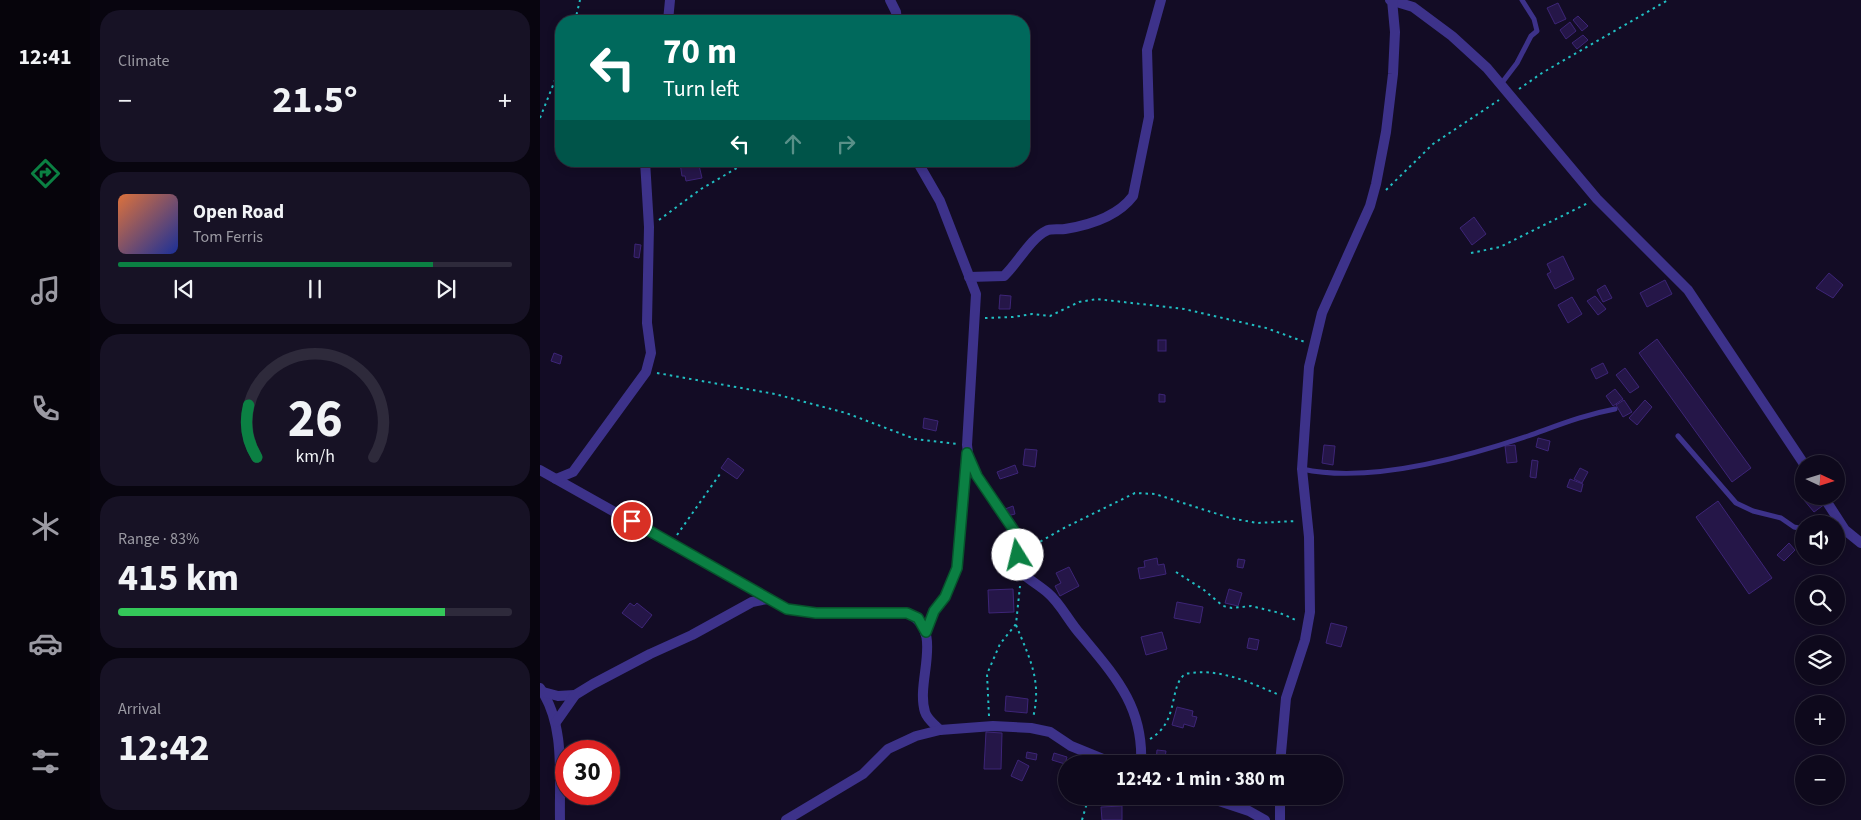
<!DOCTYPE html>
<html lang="en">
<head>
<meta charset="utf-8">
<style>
	:root { --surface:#0e091c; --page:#171225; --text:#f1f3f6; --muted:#9b9aa3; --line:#2e2a3b; --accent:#0b8043 }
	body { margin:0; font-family:"Source Sans 3",sans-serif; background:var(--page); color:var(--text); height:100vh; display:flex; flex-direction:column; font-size:19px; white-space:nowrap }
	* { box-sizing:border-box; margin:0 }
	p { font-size:16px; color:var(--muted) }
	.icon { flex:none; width:28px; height:28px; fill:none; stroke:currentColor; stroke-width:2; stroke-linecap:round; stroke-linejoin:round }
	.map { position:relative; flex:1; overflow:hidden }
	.drawer { display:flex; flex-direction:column; gap:10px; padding:10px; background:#08050f; width:450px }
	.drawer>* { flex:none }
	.top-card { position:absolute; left:15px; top:15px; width:475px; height:152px; border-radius:20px; box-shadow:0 2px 8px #0003,0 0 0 1px var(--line); background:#00695c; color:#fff; overflow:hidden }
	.needle { width:32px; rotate:94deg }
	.buttons { position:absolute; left:1255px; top:455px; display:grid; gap:10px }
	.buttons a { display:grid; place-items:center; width:50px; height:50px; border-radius:50%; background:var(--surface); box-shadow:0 2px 8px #0003,0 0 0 1px var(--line); font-size:25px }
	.speed { position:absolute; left:15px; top:740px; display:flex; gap:10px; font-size:25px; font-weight:700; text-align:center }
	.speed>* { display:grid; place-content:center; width:65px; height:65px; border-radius:50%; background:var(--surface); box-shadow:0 2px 8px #0003,0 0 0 1px var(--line); line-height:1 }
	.speed .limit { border:8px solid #d22; background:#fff; color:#111 }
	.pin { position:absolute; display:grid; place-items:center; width:42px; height:42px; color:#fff; margin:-21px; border:2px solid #fff; border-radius:50%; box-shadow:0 1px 5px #0007 }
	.me { position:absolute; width:55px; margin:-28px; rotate:351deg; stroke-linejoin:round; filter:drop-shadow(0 0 4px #0008) }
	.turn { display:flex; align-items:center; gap:18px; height:105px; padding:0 25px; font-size:22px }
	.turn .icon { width:65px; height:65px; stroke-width:2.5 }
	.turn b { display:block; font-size:35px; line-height:42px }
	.lanes { display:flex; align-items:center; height:48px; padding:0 25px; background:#0003; justify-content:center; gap:25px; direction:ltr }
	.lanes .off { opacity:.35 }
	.big { font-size:38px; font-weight:700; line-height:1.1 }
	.drawer .tile { flex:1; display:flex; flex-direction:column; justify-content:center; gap:8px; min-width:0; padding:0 18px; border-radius:20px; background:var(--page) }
	.drawer .dial { align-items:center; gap:0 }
	.dial svg { height:130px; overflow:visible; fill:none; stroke:var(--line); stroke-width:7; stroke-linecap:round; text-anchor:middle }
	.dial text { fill:var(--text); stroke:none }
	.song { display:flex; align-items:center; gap:15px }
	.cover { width:60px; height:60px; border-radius:8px; background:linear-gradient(135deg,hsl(20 70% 55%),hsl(230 70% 35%)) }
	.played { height:5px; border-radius:2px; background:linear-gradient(90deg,var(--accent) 80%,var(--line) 80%) }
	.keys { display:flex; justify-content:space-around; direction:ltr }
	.heat { display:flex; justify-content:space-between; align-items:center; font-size:28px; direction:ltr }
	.charge { height:8px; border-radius:4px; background:linear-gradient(90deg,#34c759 83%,var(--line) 0) }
	.trip { position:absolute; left:518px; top:755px; width:285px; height:50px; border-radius:25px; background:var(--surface); box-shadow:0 2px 8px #0003,0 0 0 1px var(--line); font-weight:700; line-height:50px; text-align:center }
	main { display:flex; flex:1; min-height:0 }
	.tabs { display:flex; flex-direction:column; width:90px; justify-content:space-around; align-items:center; background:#06040b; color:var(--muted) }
	.tabs .icon { width:35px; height:35px }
	.tabs .on { color:var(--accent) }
	.tabs b { font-size:22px; color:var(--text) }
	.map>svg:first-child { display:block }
	.building { fill:#251648; stroke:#3d2577 }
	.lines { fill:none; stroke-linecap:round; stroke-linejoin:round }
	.path { stroke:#21bec2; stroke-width:2; stroke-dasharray:2.5 4; stroke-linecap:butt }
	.lane { stroke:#3d328a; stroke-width:5 }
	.street { stroke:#3d328a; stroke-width:10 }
	.route-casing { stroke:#07532c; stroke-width:12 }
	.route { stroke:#0b8043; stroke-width:9 }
</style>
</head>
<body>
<main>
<nav class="tabs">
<b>12:41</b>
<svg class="icon on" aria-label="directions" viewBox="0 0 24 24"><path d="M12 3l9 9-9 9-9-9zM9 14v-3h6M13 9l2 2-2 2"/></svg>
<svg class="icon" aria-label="music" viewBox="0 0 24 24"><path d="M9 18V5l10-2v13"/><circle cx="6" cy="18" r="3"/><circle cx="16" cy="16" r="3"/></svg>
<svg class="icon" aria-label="phone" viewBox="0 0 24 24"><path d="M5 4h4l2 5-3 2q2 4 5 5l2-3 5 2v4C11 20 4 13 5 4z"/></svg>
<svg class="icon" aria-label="climate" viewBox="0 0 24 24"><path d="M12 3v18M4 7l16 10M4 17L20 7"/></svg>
<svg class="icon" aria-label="car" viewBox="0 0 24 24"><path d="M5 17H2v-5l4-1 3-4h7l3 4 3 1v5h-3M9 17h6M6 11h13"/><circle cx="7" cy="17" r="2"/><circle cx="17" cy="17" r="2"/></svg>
<svg class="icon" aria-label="filters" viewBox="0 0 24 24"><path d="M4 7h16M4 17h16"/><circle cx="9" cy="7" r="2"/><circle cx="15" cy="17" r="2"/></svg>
</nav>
<section class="drawer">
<div class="tile"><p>Climate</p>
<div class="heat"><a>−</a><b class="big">21.5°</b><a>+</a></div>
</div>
<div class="tile">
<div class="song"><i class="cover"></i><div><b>Open Road</b><p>Tom Ferris</p></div></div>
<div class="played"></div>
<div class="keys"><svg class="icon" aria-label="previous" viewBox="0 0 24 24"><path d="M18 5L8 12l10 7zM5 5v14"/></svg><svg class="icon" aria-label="pause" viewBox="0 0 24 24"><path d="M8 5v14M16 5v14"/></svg><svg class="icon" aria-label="next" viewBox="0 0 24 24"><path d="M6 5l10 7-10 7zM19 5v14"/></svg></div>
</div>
<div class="tile dial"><svg viewBox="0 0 100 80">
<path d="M14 69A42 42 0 1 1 86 69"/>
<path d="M14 69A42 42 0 0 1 9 37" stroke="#0b8043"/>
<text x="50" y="56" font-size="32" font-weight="700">26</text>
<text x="50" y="72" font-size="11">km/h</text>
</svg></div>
<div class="tile"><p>Range · 83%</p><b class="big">415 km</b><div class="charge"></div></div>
<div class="tile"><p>Arrival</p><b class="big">12:42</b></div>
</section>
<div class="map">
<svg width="1321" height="820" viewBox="0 0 1321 820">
	<rect width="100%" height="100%" fill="#130c25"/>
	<g class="building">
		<path d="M1018 3 1026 19 1015 24 1007 8Z"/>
		<path d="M1038 16 1048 26 1042 31 1033 20Z"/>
		<path d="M1030 22 1036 31 1026 39 1020 30Z"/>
		<path d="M1043 35 1048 40 1037 49 1032 43Z"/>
		<path d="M158 161 162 178 146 181 145 176H142L140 163Z"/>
		<path d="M934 217 946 234 932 245 920 228Z"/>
		<path d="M95 244 101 245 99 258 94 257Z"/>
		<path d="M1023 256 1034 279 1015 289 1007 274 1011 272 1007 264Z"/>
		<path d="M1289 273 1303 285 1293 298 1276 288Z"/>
		<path d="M1125 280 1132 294 1107 307 1100 293Z"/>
		<path d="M1065 285 1072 298 1063 302 1057 290Z"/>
		<path d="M460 295 471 296 470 309H459Z"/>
		<path d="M1055 296 1066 309 1058 315 1047 301Z"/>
		<path d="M1032 297 1042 314 1028 323 1018 305Z"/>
		<path d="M1117 339 1211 468 1192 482 1099 353Z"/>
		<rect x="618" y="340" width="8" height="11"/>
		<path d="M14 353 22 356 20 364 11 361Z"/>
		<path d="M1063 363 1068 373 1056 379 1051 369Z"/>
		<path d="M1085 368 1099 387 1090 393 1076 375Z"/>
		<path d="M1075 389 1083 399 1073 406 1066 396Z"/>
		<path d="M619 394 625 395V402H619Z"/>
		<path d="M1084 400 1092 412 1083 417 1076 405Z"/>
		<path d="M1105 400 1112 407 1097 425 1089 418Z"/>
		<path d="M384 418 398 421 396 431 383 428Z"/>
		<path d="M998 438 1010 441 1008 451 996 447Z"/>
		<path d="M784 445 795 446 793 465 782 463Z"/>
		<path d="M975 445 977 462 967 463 965 446Z"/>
		<path d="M485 449 497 450 495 467 483 465Z"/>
		<path d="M188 458 204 470 197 479 181 468Z"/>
		<path d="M992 460 998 461 996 478 990 477Z"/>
		<path d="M475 465 478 473 460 479 457 472Z"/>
		<path d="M1040 468 1048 472 1042 483 1034 479Z"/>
		<path d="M1030 479 1043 484 1041 492 1027 487Z"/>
		<path d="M1264 490V496H1279L1285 504 1274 512 1259 494Z"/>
		<path d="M1178 501 1232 578 1209 594 1156 517Z"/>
		<path d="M473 506 475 514 467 516 465 509Z"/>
		<path d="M1249 543 1255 550 1244 561 1237 555Z"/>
		<path d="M617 558 618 565 624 564 626 574 600 579 598 568 605 567 604 561Z"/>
		<path d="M698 559 705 560 703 568 697 567Z"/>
		<path d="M529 567 539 586 520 596 515 586 521 583 516 573Z"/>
		<path d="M473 589 474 612 449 613 448 590Z"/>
		<path d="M689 589 702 593 698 606 685 603Z"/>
		<path d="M637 602 663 607 660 623 634 618Z"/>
		<path d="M90 603 94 606 97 603 112 615 102 628 82 613Z"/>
		<path d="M791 623 807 627 801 647 786 643Z"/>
		<path d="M622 632 627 649 606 655 601 637Z"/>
		<path d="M709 638 719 640 717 650 707 648Z"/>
		<path d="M466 696 488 699 487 713 465 711Z"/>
		<path d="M637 707 653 711 652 716 657 717 654 727 644 724 643 728 632 725Z"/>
		<path d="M446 732 462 733 461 769H444Z"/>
		<path d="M617 750 626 751 624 764 616 763Z"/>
		<path d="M487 752 497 754 496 760 486 758Z"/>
		<path d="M514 753 527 757 525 764 512 760Z"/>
		<path d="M478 760 489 766 482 781 471 776Z"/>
		<path d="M582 806V820H562L561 807Z"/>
	</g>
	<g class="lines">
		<g class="path">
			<path d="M35 21 40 0"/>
			<path d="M979 89 1002 73 1128 0"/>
			<path d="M0 118 21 65"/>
			<path d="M846 190 893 144 959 100"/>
			<path d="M119 220 161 189 209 161"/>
			<path d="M931 253 960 247 1048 203"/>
			<path d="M445 318 473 317 492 314 510 316 539 302 557 299 644 309 726 328 765 342"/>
			<path d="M117 373 235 394 306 413 375 439 417 444"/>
			<path d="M137 535 180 474"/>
			<path d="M489 548 522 529 595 493 615 494 690 518 717 523 756 521"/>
			<path d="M636 572 664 590 683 606 692 608 711 606 740 613 758 621"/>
			<path d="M476 625C490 659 502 681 493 718"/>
			<path d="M449 716 447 674 460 644 476 624 480 586"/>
			<path d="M610 739C640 721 628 688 645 674 677 667 709 682 737 694"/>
			<path d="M542 820 549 796"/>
		</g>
		<g class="lane">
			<path d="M961 84 977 63 991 36 997 31 994 19 982 0"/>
			<path d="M1138 436 1196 503 1213 511 1241 518 1254 527 1264 529"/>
			<path d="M762 469C830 484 923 458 988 436 1019 425 1043 415 1075 409"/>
		</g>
		<g class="street">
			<path d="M350 0 356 12 357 21"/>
			<path d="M850 0 873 7 912 36 947 68 1057 199 1148 290 1264 464"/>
			<path d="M128 21 130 0"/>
			<path d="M377 161 400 201 436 294 427 445 429 461 437 476 475 531 483 574C491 581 500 586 508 593 521 604 529 622 541 635 575 676 604 707 601 764"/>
			<path d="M429 277 464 276C477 264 491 238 506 231 511 228 519 230 525 229 550 225 578 216 593 196L609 117 607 50 621 0"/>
			<path d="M0 470 247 609 276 613H367C406 630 375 680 385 712 387 719 394 724 400 730"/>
			<path d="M16 479 33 472 106 372 111 353 107 323 109 227 105 161"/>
			<path d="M1283 496 1305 530 1321 543"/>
			<path d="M386 631 394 611 405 597 417 568 427 456"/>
			<path d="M0 688C26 725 19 777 20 820"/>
			<path d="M3 692 18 696 35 695"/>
			<path d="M16 722 35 695 53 684 110 654 152 635 212 602 227 599"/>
			<path d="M740 764 746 698 765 640 770 612 769 537 762 469 769 367 782 313 830 206 836 184 846 132 853 74 855 32 852 0"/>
			<path d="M664 796 709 811 725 820"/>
			<path d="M740 796V820"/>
			<path d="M246 820 323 774 348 749 376 736 400 730 453 726 491 728 510 732 531 746 575 764"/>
		</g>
	</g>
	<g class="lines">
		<g class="route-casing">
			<path id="route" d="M92 521 247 609 276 613H367L378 618 386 632 394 611 405 597 417 568 427 453 437 476 475 532 478 555"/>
		</g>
		<use href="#route" class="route"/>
	</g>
</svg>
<div class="buttons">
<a><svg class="needle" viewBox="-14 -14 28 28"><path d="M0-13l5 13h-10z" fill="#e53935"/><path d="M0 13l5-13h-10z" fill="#9b9aa3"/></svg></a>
<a><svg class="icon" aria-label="sound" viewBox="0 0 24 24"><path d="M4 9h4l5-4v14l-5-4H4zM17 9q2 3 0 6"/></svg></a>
<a><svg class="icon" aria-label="search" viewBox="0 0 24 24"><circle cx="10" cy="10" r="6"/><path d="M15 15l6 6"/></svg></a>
<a><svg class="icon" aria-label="layers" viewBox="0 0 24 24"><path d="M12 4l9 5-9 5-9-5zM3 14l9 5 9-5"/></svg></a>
<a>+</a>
<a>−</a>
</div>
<div class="speed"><div class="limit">30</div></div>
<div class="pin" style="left:92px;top:521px;background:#d93025"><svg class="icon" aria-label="arrive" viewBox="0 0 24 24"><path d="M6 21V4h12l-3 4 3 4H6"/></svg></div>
<svg class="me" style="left:478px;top:555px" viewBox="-20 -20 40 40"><circle r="19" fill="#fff"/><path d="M0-13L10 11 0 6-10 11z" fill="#0b8043"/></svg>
<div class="trip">12:42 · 1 min · 380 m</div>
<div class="top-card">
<div class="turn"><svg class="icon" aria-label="left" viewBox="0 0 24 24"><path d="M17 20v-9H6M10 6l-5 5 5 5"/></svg><div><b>70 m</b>Turn left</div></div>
<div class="lanes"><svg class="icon" aria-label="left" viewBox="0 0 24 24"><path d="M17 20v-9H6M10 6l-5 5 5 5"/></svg><svg class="icon off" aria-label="ahead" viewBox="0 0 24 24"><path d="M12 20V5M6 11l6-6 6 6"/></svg><svg class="icon off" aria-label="right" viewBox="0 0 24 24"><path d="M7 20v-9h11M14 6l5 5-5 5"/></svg></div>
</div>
</div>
</main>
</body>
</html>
